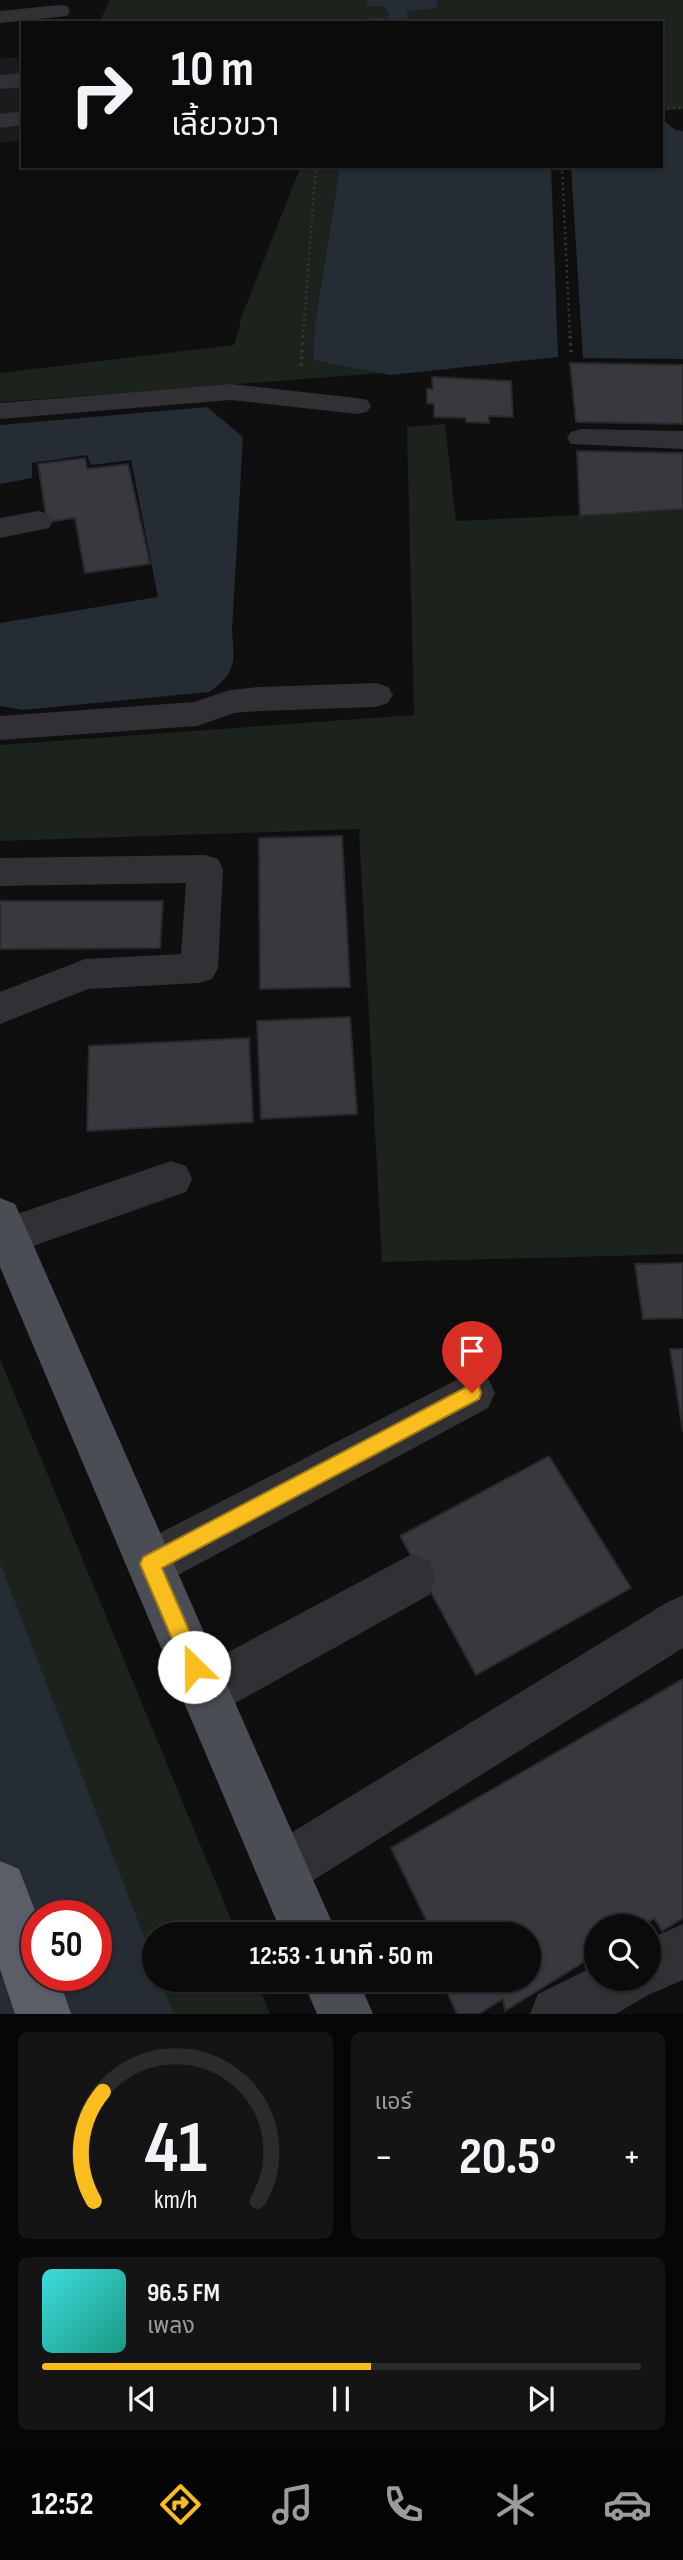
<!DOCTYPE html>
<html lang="th">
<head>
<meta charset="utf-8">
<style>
	:root { --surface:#0b0b0c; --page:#141415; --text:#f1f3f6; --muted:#9a9b9d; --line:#2b2b2d; --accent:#f9be1e }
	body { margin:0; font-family:"Sofia Sans Condensed","Noto Sans Thai",sans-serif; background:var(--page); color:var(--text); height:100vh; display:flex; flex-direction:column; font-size:26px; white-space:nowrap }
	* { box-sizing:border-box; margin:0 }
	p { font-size:23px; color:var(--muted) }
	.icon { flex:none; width:38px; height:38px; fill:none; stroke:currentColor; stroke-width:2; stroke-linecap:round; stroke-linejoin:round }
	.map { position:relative; height:2014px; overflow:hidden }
	.details { display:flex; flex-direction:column; gap:18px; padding:18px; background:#060607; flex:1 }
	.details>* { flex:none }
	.top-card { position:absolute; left:21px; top:21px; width:642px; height:147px; border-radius:0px; box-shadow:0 2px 5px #0004,0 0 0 2px var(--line); background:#0b0b0c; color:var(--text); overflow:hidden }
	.buttons { position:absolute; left:584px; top:1914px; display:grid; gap:14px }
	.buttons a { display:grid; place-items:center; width:77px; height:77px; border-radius:50%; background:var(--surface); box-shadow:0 2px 5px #0004,0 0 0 2px var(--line); font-size:35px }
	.speed { position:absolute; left:21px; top:1900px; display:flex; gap:14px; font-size:35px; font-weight:700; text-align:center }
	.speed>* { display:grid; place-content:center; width:91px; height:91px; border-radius:50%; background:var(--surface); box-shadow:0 2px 5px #0004,0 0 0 2px var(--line); line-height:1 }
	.speed .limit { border:10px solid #d22; background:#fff; color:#111 }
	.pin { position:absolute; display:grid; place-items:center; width:60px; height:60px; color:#fff; margin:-72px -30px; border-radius:50% 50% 50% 0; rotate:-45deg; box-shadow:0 0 7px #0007 }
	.pin .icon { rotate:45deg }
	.me { position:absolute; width:77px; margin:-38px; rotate:337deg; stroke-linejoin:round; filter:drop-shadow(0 0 5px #0008) }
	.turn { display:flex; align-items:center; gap:24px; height:147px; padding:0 35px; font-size:32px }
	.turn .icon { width:91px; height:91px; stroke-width:2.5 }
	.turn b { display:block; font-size:49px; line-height:60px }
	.big { font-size:52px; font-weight:700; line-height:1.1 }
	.details .card { flex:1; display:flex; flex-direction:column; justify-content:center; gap:10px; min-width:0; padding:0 24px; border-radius:10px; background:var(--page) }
	.details .dial { align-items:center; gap:0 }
	.dial svg { height:182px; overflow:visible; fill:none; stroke:var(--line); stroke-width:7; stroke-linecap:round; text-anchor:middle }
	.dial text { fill:var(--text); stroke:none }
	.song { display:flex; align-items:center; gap:21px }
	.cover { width:84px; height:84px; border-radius:10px; background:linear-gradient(135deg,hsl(180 70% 55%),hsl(170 70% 35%)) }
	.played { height:7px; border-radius:4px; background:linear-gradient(90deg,var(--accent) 55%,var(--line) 55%) }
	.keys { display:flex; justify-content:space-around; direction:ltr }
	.heat { display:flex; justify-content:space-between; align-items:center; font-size:38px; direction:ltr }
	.details .tiles { flex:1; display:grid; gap:18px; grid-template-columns:1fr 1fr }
	.card:last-child { grid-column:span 2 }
	.trip { position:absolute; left:142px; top:1922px; width:399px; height:70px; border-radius:35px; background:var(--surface); box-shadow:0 2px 5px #0004,0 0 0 2px var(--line); font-weight:700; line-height:70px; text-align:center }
	.dock { display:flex; height:112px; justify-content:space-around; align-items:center; background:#040405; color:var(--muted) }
	.dock .icon { width:49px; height:49px }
	.dock .current { color:var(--accent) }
	.dock b { font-size:32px; color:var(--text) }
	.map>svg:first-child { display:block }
	.built { fill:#1b1b1d }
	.green { fill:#1b231c; fill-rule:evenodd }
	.water { fill:#252c34; fill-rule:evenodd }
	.building { fill:#38393e; stroke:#29292c; stroke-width:2 }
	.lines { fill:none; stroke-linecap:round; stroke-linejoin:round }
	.path-far1 { stroke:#36373c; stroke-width:2.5; stroke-dasharray:2 3.5; stroke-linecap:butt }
	.path { stroke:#36373c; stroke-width:3.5; stroke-dasharray:2.5 4.5; stroke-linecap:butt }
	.minor { fill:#303035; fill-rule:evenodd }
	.major { fill:#4b4d54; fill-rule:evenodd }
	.highway { fill:#5b5e66; fill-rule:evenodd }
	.route { fill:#f9be1e; stroke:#a27c14; stroke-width:2 }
</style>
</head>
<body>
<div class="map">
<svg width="683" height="2014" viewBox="0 0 683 2014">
	<rect width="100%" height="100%" fill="#0f0f10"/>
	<path class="built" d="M23 57V140L0 143V59Z"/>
	<g class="green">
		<path d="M110 0H368L367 5 382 6 389 12 385 18 371 17 361 23H99Z"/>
		<path d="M438 0H683V109L662 111V23H427L408 19 407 12 437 8Z"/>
		<path d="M301 166H340L315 324 313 360 383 373 0 402V373L234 345 243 313Z"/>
		<path d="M445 424 456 521 683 510V1254L382 1262 359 829 0 841V745L414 715 407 427Z"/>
		<path d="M0 1359 237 1934H154V1979H256L270 2014H0ZM37 1916H96V1976H37Z"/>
	</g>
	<g class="water">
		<path d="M368 0H438L437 8 407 12 408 19 427 23H361L371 17 385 18 389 13 382 6H366Z"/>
		<path d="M662 119 675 130 683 131V359L583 358 571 166H662Z"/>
		<path d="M340 166H551L558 357 390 375 313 360 315 324Z"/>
		<path d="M207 407 243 437 232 631C235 662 236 673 209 692L22 710 0 706V623L158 597 131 460 91 465 87 455 32 463V478L0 484V425Z"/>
		<path d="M0 1563 154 1963V1979H160L174 2014H0ZM37 1916H96V1976H37Z"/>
	</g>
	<g class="building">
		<path d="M570 363 683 365V424L576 422Z"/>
		<path d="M432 377 511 381 513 417 489 416V423L466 422V418L434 417V404L427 403V389H433Z"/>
		<path d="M577 451 683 453V509L580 516Z"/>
		<path d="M85 458 87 469 128 464 150 564 85 573 75 518 47 522 38 464Z"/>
		<path d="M342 836 350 987 260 989 259 838Z"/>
		<path d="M0 901H163L160 948 0 949Z"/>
		<path d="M350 1017 357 1114 261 1119 257 1021Z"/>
		<path d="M249 1038 253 1122 87 1131 89 1046Z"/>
		<path d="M683 1263V1318L643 1319 635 1264Z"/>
		<path d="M670 1349H683V1432Z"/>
		<path d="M549 1456 631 1588 476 1675 400 1536Z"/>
		<path d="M683 1679V1918L662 1931 654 1918 641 1927H597V1954L505 2011 503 1999 479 2014H457L441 1979H528V1934H433L391 1848Z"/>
	</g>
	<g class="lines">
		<g class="path-far1">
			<path d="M662 108 683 107"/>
			<path d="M562 166 570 337"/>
			<path d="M303 337 316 166"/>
		</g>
		<g class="path">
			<path d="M570 336 571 352"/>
			<path d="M301 366 303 336"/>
		</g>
		<g class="minor">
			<path d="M59 5 67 6 70 11 67 16 0 23V11Z"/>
			<path d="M23 73V87L0 89V75Z"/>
			<path d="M23 111V125L0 128V114Z"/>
			<path d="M231 384 357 398 367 400 371 406 367 412 357 414 231 400 0 419V403Z"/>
			<path d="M581 429 683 431V449L571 444 567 438 571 432Z"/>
			<path d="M38 511 49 514 53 521 49 528 0 538V518Z"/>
			<path d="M376 683 388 687 393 695 388 703 376 707 259 711 234 713 197 726 0 740V716L194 702 230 690 259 687Z"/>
			<path d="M205 855 218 859 223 869 218 968 212 979 199 983 88 989 0 1024V992L85 959 181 954 186 883 0 886V858Z"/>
			<path d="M171 1161 186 1166 192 1179 186 1192 8 1255 0 1252V1220Z"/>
			<path d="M472 1372 488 1378 495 1393 488 1408 167 1581 150 1588 133 1581 126 1564 133 1547Z"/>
			<path d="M412 1554 429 1561 436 1578 429 1595 223 1710 205 1717 187 1710 180 1692 187 1674Z"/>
			<path d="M683 1595V1648L301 1888 282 1896 263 1888 255 1869 263 1850 666 1603Z"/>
			<path d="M683 1924V1980L648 1995 616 2014H530L538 1994 597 1965V1979H649V1939Z"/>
		</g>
		<g class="major">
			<path d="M0 1198 15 1204 21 1217 337 1934H282L0 1267Z"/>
			<path d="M302 1979H358L373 2014H317Z"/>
		</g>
		<path class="highway" d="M0 1861 19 1869 37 1916V1976H58L71 2014H15L0 1969Z"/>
	</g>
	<path class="route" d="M472 1384 479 1386 481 1393 479 1399 162 1568 205 1667 202 1674 194 1677 187 1674 140 1564 143 1557Z"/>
</svg>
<div class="buttons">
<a><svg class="icon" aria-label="search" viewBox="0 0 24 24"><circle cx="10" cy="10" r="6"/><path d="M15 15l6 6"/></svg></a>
</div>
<div class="speed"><div class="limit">50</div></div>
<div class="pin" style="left:472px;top:1393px;background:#d93025"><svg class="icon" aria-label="arrive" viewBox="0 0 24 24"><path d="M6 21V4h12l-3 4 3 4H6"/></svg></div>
<svg class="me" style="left:194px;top:1667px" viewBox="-20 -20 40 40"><circle r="19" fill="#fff"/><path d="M0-13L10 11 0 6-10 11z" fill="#f9be1e"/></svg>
<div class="trip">12:53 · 1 นาที · 50 m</div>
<div class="top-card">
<div class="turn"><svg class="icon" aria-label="right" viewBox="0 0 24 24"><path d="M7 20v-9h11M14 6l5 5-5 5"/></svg><div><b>10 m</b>เลี้ยวขวา</div></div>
</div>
</div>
<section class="details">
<div class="tiles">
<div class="card dial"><svg viewBox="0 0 100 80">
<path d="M14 69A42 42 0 1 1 86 69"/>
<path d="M14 69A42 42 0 0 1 18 21" stroke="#f9be1e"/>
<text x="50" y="56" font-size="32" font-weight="700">41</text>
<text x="50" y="72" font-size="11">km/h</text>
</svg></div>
<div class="card"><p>แอร์</p>
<div class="heat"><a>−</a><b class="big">20.5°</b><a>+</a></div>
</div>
<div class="card">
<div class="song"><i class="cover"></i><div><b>96.5 FM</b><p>เพลง</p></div></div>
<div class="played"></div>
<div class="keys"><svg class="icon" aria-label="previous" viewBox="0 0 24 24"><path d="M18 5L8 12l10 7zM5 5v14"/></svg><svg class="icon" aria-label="pause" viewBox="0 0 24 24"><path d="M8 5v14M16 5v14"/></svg><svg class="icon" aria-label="next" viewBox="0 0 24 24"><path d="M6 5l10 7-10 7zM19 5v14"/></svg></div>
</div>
</div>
</section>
<nav class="dock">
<b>12:52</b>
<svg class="icon current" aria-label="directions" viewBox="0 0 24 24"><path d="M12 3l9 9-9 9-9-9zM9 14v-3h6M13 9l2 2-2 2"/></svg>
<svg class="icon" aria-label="music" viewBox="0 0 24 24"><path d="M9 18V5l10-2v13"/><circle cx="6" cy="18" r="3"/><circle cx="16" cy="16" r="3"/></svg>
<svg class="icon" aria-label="phone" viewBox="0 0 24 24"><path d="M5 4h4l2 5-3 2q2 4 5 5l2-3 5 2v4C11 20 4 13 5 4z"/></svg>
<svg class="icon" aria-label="climate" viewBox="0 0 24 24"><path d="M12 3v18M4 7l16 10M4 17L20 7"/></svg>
<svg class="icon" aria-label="car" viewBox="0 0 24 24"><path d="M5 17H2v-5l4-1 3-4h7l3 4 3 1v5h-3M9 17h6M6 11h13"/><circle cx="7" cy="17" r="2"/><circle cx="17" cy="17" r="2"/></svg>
</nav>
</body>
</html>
